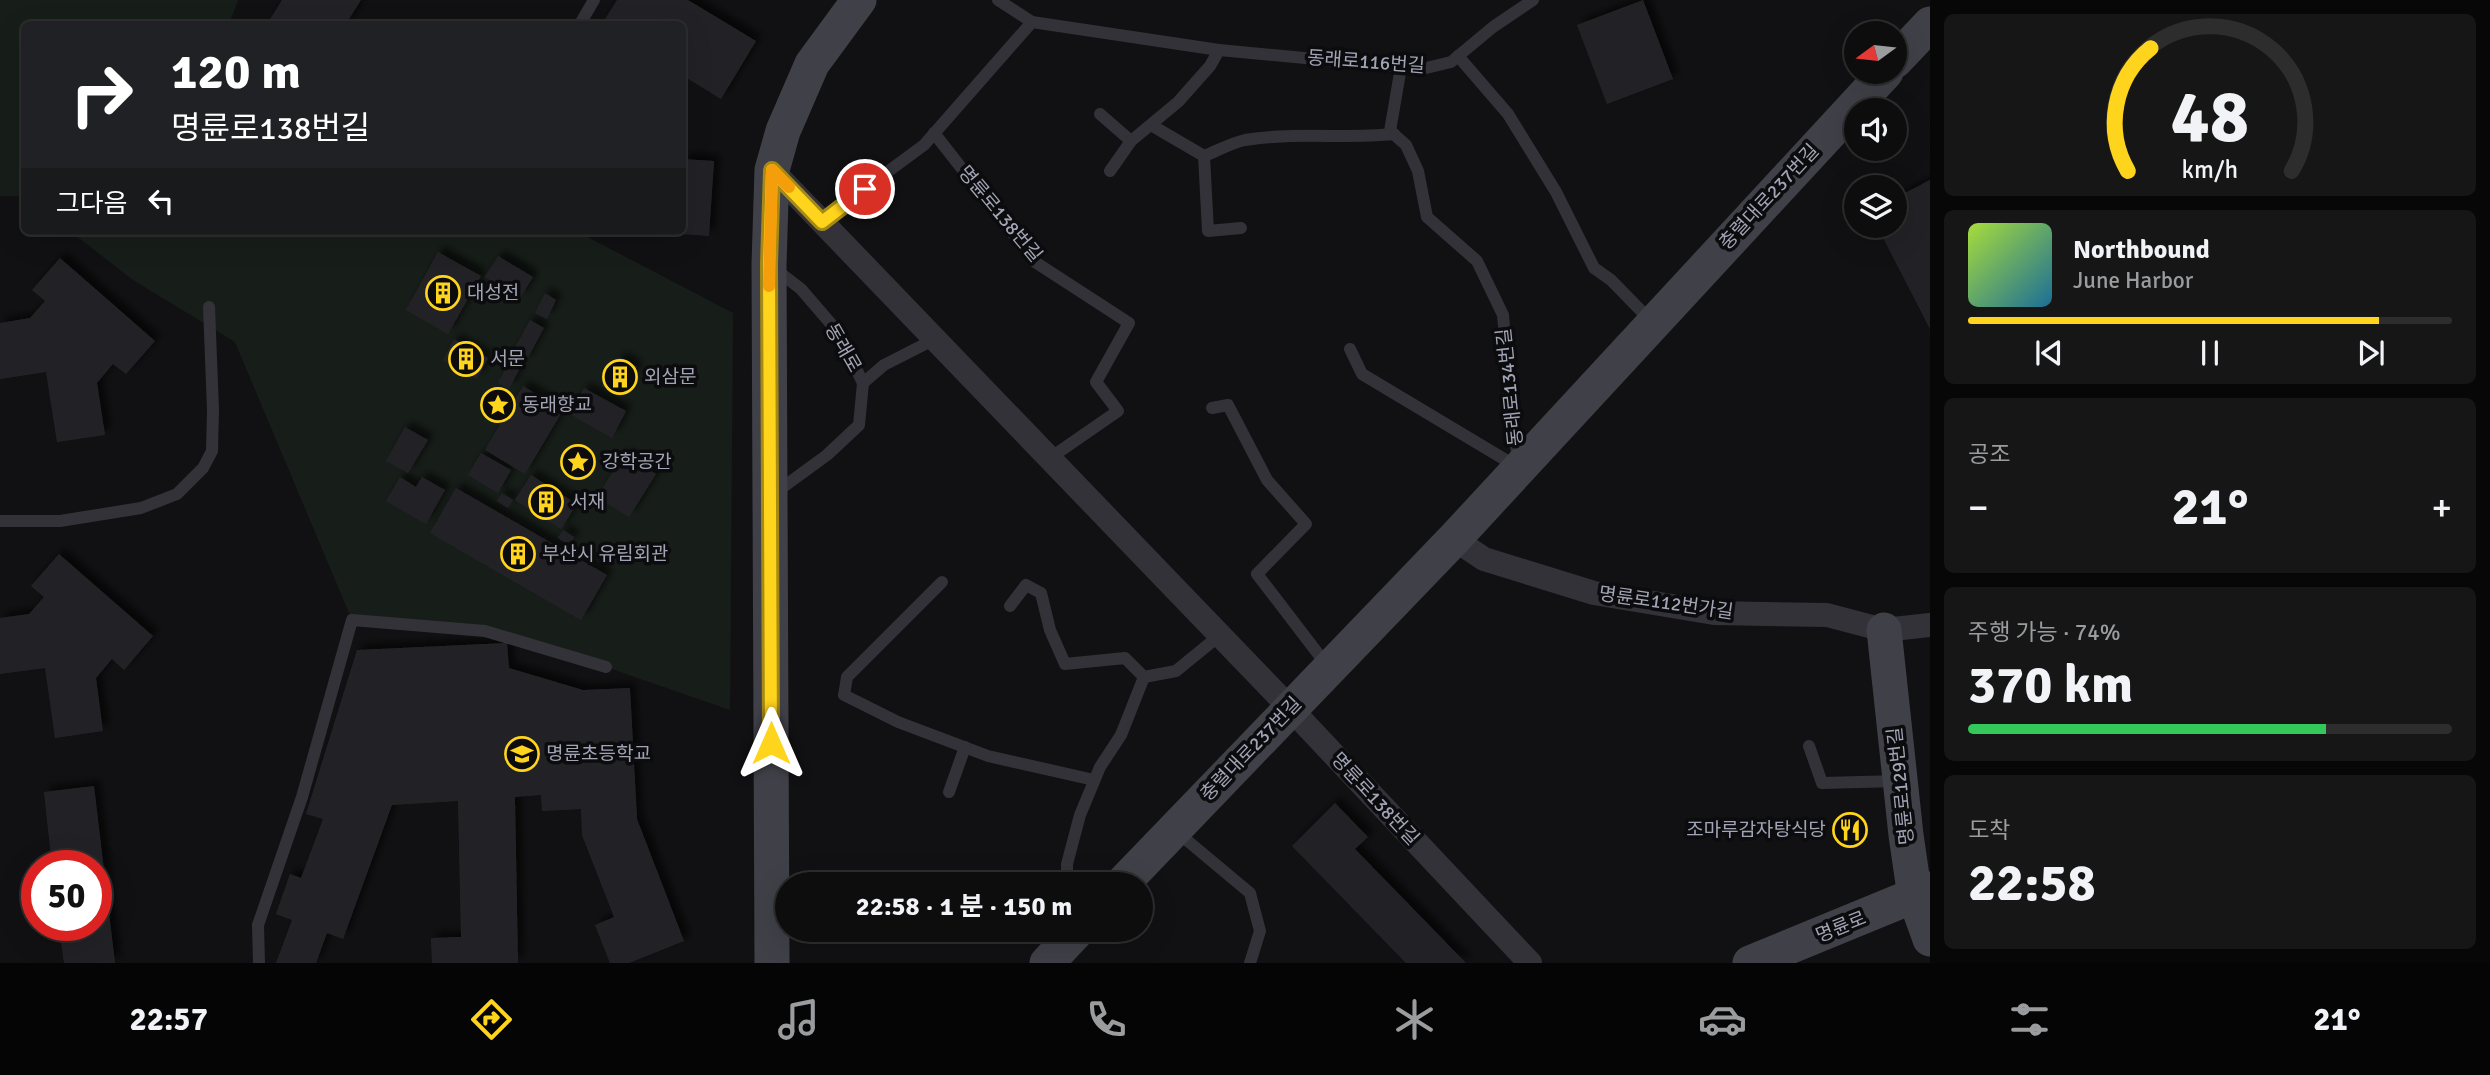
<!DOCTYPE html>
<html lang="ko">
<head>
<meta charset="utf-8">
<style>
	:root { --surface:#0d0d0e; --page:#161617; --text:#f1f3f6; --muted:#9a9c9e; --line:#2d2d2e; --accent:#ffd41d }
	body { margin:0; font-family:Signika,"Noto Sans KR",sans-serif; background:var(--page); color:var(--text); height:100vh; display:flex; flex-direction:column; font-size:26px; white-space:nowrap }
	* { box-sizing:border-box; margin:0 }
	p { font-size:23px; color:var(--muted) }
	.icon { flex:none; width:38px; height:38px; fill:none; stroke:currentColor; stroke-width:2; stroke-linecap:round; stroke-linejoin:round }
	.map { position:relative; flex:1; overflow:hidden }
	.side { display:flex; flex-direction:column; gap:14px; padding:14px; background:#070708; width:560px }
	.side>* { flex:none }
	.hud { position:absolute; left:21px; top:21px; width:665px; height:214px; border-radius:10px; box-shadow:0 7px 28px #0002,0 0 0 2px var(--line); background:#202124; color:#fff; overflow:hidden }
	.needle { width:46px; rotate:255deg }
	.controls { position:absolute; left:1844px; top:21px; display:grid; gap:14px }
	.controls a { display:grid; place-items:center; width:63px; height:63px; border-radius:50%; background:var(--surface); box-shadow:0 7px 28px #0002,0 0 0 2px var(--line); font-size:35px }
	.speed { position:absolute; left:21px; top:850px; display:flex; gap:14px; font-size:35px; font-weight:700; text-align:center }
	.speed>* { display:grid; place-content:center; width:91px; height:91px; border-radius:50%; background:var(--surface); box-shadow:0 7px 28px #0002,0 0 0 2px var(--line); line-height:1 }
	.speed .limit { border:10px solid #d22; background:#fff; color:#111 }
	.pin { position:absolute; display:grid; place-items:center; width:60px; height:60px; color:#fff; margin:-30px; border:4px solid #fff; border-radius:50%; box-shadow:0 2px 7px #0007 }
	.me { position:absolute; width:77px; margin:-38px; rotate:0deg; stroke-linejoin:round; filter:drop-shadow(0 0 5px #0008) }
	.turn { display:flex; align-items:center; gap:24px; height:147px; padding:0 35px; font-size:32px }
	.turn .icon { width:91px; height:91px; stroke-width:2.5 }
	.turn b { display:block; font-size:49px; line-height:60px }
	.then { display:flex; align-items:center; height:66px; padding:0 35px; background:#0003; gap:14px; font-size:26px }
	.big { font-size:52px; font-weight:700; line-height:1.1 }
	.side .widget { flex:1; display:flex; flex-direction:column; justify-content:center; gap:10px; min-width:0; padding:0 24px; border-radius:10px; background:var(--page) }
	.side .dial { align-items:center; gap:0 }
	.dial svg { height:182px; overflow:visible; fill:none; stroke:var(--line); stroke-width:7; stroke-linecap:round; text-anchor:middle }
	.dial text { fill:var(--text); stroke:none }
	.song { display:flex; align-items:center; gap:21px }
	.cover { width:84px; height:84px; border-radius:10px; background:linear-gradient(135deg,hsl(80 70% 55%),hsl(200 70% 35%)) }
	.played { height:7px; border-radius:4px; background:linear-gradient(90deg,var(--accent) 85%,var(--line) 85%) }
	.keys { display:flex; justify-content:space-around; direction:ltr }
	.heat { display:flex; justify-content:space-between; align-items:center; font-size:38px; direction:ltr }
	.charge { height:10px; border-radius:5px; background:linear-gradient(90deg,#34c759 74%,var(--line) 0) }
	.trip { position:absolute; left:775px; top:872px; width:378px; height:70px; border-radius:35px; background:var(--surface); box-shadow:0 7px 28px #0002,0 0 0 2px var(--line); font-weight:700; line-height:70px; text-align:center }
	.tabs { display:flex; height:112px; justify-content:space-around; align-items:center; background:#050506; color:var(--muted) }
	.tabs .icon { width:49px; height:49px }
	.tabs .current { color:var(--accent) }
	.tabs b { font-size:32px; color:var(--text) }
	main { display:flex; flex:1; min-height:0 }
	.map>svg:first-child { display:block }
	.green { fill:#171e19 }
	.building { fill:#242427; filter:url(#shadow) }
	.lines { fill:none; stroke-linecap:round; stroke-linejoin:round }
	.lane { stroke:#323238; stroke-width:12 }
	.street { stroke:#323238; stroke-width:24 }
	.secondary { stroke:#404048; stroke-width:35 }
	.route-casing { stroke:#a68a13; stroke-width:18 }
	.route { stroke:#ffd41d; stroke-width:12 }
	.slow { stroke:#f59e0b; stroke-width:12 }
	.labels { text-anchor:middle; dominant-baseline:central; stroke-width:7; stroke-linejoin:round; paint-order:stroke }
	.street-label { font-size:19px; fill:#a1a4b5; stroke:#0c0c0e }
	.poi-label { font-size:19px; fill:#a1a4b5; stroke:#0c0c0e; text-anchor:start }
</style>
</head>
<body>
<main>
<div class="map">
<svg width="1930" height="963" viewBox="0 0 1930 963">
	<defs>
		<filter id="shadow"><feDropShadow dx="6" dy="-6" stdDeviation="3.5" flood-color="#0009"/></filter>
	</defs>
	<rect width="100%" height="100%" fill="#111113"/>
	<g class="green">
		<path d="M0 0H238L229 24H24V196H0Z"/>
		<path d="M70 231H576L733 313 730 710 606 667 485 631 352 620 235 342 133 280Z"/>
	</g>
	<g class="building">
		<path d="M282 0H361L346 24H267Z"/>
		<path d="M617 0H688L756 41 721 99 682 75V24H602Z"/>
		<path d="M1643 0 1673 79 1607 104 1577 25Z"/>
		<path d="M682 159 714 161 709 236 666 233V231H682Z"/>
		<path d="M1930 180V329L1877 226H1895V198Z"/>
		<path d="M438 252 481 276 448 334 406 310Z"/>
		<path d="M498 256 533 277 520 298 485 277Z"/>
		<path d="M60 258 155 341 126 374 113 364 97 383 105 435 57 442 46 372 0 379V323L30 318 45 301 32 290Z"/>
		<path d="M545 293 556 300 547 319 535 313Z"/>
		<path d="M530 320 544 328 525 363 511 355Z"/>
		<path d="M454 339 488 358 477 379 443 360Z"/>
		<path d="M619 357 637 367 621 397 602 386Z"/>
		<path d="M508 364 519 370 509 389 498 383Z"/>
		<path d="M523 386 563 410 525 474 485 450Z"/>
		<path d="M584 388 626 411 612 438 570 414Z"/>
		<path d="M405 427 428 440 408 473 386 461Z"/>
		<path d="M481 453 511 470 498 493 468 475Z"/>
		<path d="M624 454 656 474 629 517 597 497Z"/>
		<path d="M531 475 577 504 561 529 515 500Z"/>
		<path d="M400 477 416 487 422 477 445 490 426 524 386 501Z"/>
		<path d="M456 488 607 575 581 620 430 533Z"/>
		<path d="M502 493 513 500 508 508 497 501Z"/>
		<path d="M563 530 574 537 569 545 558 538Z"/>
		<path d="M59 554 153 636 124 670 112 659 96 678 103 731 55 738 45 668 0 674V618L29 614 44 597 31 586Z"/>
		<path d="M507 643 509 668 583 690 630 688 637 819 684 941 629 963H610L595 925 614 917 582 835 581 809 542 811 541 795 515 797 518 963H432L431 938 461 937 458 801 392 805 343 939 327 933 316 963H276L292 920 276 914 290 874 301 878 323 819 306 814 357 650Z"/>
		<path d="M94 786 115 963H64L59 926H96V866H52L44 792Z"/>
		<path d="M1335 803 1368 837 1355 849 1466 963H1406L1292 846Z"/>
	</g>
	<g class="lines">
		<g class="lane">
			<path d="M998 0 1032 22"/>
			<path d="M580 24 594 0"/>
			<path d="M1458 56 1508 114 1556 192 1594 268 1611 280 1652 322"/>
			<path d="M1401 67 1390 131 1406 145 1418 171 1427 217 1477 261 1503 315 1511 411 1518 460"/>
			<path d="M1100 114 1131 141"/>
			<path d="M1151 125 1204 156"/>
			<path d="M934 133 1035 262 1129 323 1096 382 1118 411 1050 458"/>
			<path d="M1110 171 1131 141 1178 102 1210 66 1219 50"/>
			<path d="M822 222 825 218 924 145 1032 22 1219 50 1422 69 1451 62 1493 27 1533 0"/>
			<path d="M1241 228 1208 231 1204 156C1217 151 1231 143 1245 140 1295 132 1344 139 1394 134"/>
			<path d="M775 269 801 289 838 332 863 383 859 425 827 455 775 493"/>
			<path d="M1350 349 1362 374 1519 468"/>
			<path d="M863 383 884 365 935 339"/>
			<path d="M1212 408 1228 405 1267 480 1306 524 1257 574 1329 668"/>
			<path d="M0 521H60L141 508 177 494 203 468 212 451 213 410 209 307"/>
			<path d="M942 582 847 677 844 695 898 722 988 756 1094 780"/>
			<path d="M1010 606 1026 585 1041 593 1050 630 1065 664 1125 658 1144 677 1176 671 1220 635"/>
			<path d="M1809 746 1822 783 1899 781"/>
			<path d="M949 792 965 747"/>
			<path d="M1177 832 1250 893 1260 931 1250 963"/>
			<path d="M1067 884V864L1080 815 1100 767 1121 735 1144 677"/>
			<path d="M259 963 258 925 302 797 352 620 485 631 606 667"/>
		</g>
		<g class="street">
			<path d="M772 170 1290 708 1530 963"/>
			<path d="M1454 539 1484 559 1594 593 1714 613 1827 615 1884 630 1930 625"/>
		</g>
		<g class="secondary">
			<path d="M1895 61 1930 24"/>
			<path d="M1884 630 1906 835 1915 897 1930 939"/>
			<path d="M1122 884 1454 539 1886 72"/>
			<path d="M772 963 769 264 772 170 783 131 812 64 859 0"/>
			<path d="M1047 963 1079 929"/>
			<path d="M1750 963 1930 889"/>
		</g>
	</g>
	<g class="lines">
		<g class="route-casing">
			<path id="route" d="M771 743 769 264 772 170 822 222 865 189"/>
		</g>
		<use href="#route" class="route"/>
		<path class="slow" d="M769 286 772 170 789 187"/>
	</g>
	<defs>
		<g id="building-ring" transform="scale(1.75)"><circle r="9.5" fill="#0c0c0e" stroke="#ffd41d" stroke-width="1.5"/><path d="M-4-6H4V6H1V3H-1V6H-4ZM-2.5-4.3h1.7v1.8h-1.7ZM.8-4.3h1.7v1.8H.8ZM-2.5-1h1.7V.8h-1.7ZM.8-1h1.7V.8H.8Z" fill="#ffd41d"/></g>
		<g id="sight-ring" transform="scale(1.75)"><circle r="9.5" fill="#0c0c0e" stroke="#ffd41d" stroke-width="1.5"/><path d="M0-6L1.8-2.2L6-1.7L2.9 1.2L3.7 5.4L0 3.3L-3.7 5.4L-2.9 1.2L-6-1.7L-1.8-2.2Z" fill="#ffd41d"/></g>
		<g id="school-ring" transform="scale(1.75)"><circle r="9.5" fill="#0c0c0e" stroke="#ffd41d" stroke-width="1.5"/><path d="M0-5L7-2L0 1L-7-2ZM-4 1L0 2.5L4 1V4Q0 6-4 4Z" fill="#ffd41d"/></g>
		<g id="restaurant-ring" transform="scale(1.75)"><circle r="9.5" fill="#0c0c0e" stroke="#ffd41d" stroke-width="1.5"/><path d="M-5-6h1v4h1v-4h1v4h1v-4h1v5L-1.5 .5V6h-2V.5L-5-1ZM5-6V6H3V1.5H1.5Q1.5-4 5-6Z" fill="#ffd41d"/></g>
	</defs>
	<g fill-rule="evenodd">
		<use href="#building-ring" x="443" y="293"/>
		<use href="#building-ring" x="466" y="359"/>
		<use href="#building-ring" x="620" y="377"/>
		<use href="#sight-ring" x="498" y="405"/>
		<use href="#sight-ring" x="578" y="462"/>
		<use href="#building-ring" x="546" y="502"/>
		<use href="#building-ring" x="518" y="554"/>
		<use href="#school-ring" x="522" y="754"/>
		<use href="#restaurant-ring" x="1850" y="830"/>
	</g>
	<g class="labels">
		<g class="street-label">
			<text transform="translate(1366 62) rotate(4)">동래로116번길</text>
			<text transform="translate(1769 197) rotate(-47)">충렬대로237번길</text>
			<text transform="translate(1000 214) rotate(50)">명륜로138번길</text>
			<text transform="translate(843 348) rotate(60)">동래로</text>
			<text transform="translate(1510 387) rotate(-96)">동래로134번길</text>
			<text transform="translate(1666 603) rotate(8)">명륜로112번가길</text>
			<text transform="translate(1251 749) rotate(-46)">충렬대로237번길</text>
			<text transform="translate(1901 786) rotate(-96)">명륜로129번길</text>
			<text transform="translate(1375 799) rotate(47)">명륜로138번길</text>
			<text transform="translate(1841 927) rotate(-22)">명륜로</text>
		</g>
		<g class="poi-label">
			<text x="467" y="293">대성전</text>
			<text x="490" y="359">서문</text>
			<text x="644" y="377">외삼문</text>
			<text x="522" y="405">동래향교</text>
			<text x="602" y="462">강학공간</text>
			<text x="570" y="502">서재</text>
			<text x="542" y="554">부산시 유림회관</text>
			<text x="546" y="754">명륜초등학교</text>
			<text x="1826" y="830" text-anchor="end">조마루감자탕식당</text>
		</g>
	</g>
</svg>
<div class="controls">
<a><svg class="needle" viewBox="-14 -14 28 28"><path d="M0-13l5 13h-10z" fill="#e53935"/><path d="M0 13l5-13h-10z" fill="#9a9c9e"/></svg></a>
<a><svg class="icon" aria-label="sound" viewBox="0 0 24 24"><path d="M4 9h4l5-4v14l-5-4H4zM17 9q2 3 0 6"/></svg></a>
<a><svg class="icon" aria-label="layers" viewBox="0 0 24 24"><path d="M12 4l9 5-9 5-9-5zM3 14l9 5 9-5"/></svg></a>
</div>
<div class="speed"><div class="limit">50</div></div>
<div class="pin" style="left:865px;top:189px;background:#d93025"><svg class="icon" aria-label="arrive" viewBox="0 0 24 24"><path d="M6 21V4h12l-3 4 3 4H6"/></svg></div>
<svg class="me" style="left:771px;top:743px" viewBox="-20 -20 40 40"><path d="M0-17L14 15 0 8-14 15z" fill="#ffd41d" stroke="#fff" stroke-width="4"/></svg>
<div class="trip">22:58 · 1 분 · 150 m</div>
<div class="hud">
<div class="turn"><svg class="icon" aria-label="right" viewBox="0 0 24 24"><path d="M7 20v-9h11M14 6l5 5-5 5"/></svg><div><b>120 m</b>명륜로138번길</div></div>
<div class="then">그다음<svg class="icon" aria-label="left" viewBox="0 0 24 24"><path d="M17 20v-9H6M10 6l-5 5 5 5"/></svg></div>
</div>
</div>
<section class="side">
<div class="widget dial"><svg viewBox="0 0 100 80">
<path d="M14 69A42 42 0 1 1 86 69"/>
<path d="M14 69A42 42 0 0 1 24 15" stroke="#ffd41d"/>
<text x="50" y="56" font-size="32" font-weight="700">48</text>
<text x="50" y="72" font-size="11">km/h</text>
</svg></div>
<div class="widget">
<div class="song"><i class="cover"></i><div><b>Northbound</b><p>June Harbor</p></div></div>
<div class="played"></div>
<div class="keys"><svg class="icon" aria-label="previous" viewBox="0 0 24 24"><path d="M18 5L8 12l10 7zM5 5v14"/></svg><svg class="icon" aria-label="pause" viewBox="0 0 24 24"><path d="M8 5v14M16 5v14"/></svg><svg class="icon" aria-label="next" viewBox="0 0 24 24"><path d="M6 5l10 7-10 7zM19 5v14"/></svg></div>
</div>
<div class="widget"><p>공조</p>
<div class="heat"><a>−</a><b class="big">21°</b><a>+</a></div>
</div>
<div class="widget"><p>주행 가능 · 74%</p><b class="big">370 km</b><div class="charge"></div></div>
<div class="widget"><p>도착</p><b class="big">22:58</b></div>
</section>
</main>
<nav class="tabs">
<b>22:57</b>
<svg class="icon current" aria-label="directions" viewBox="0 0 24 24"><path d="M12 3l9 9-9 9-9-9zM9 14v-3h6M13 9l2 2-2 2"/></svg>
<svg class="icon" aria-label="music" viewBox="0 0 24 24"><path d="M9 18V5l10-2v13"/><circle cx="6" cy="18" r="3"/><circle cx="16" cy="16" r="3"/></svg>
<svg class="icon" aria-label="phone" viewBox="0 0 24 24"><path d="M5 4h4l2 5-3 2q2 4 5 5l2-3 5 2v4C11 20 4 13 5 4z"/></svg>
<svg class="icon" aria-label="climate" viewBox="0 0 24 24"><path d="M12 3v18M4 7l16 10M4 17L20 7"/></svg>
<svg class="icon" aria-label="car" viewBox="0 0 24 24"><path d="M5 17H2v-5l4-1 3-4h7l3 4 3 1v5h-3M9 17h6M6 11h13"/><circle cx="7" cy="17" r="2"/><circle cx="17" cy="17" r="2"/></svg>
<svg class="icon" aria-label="filters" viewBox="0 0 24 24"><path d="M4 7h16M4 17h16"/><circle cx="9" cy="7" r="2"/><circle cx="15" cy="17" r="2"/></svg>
<b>21°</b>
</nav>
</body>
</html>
